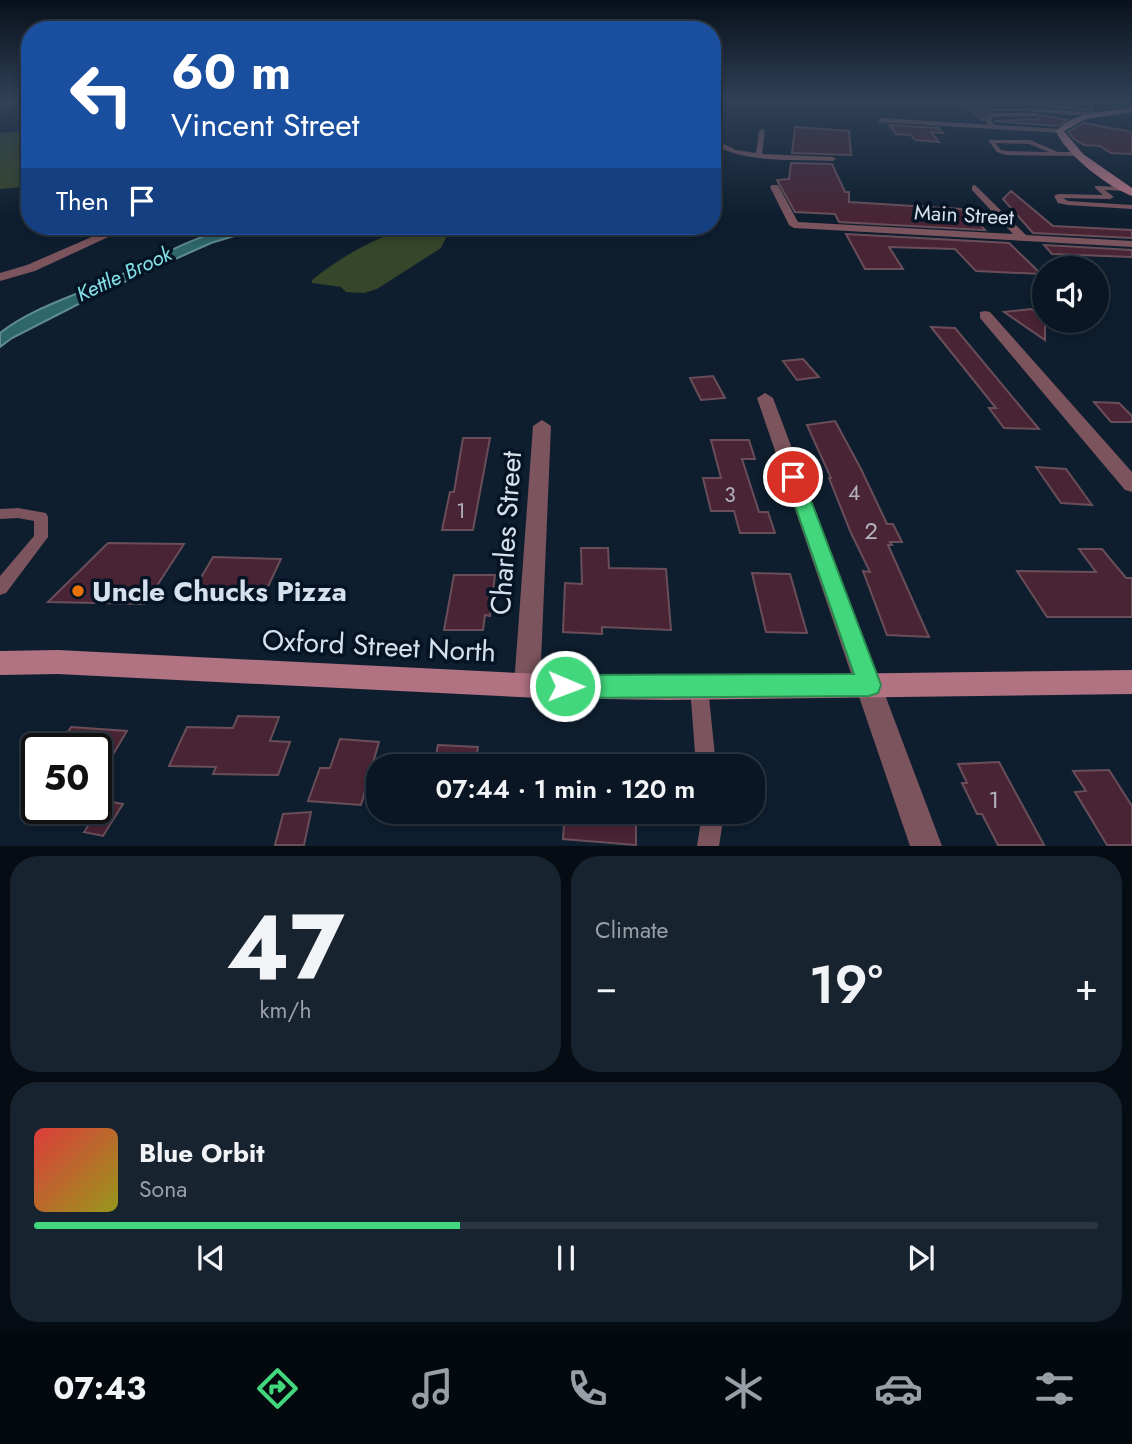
<!DOCTYPE html>
<html lang="en">
<head>
<meta charset="utf-8">
<style>
	:root { --surface:#0a1623; --page:#182330; --text:#f1f3f6; --muted:#999fa6; --line:#2a3541; --accent:#42d77c }
	body { margin:0; font-family:Jost,sans-serif; background:var(--page); color:var(--text); height:100vh; display:flex; flex-direction:column; font-size:26px; white-space:nowrap }
	* { box-sizing:border-box; margin:0 }
	p { font-size:23px; color:var(--muted) }
	.icon { flex:none; width:38px; height:38px; fill:none; stroke:currentColor; stroke-width:2; stroke-linecap:round; stroke-linejoin:round }
	.map { position:relative; height:846px; overflow:hidden }
	.sheet { display:flex; flex-direction:column; gap:10px; padding:10px; background:#060c13; flex:1 }
	.sheet>* { flex:none }
	.guide { position:absolute; left:21px; top:21px; width:700px; height:214px; border-radius:28px; box-shadow:0 4px 10px #0003,0 0 0 2px var(--line); background:#1a4fa0; color:#fff; overflow:hidden }
	.tools { position:absolute; left:1032px; top:256px; display:grid; gap:14px }
	.tools a { display:grid; place-items:center; width:77px; height:77px; border-radius:50%; background:var(--surface); box-shadow:0 4px 10px #0003,0 0 0 2px var(--line); font-size:35px }
	.speed { position:absolute; left:21px; top:733px; display:flex; gap:14px; font-size:35px; font-weight:700; text-align:center }
	.speed>* { display:grid; place-content:center; width:91px; height:91px; border-radius:50%; background:var(--surface); box-shadow:0 4px 10px #0003,0 0 0 2px var(--line); line-height:1 }
	.speed .limit { border:4px solid #111; border-radius:10px; background:#fff; color:#111 }
	.pin { position:absolute; display:grid; place-items:center; width:60px; height:60px; color:#fff; margin:-30px; border:4px solid #fff; border-radius:50%; box-shadow:0 2px 7px #0007 }
	.me { position:absolute; width:77px; margin:-38px; rotate:91deg; stroke-linejoin:round; filter:drop-shadow(0 0 5px #0008) }
	.turn { display:flex; align-items:center; gap:24px; height:147px; padding:0 35px; font-size:32px }
	.turn .icon { width:91px; height:91px; stroke-width:2.5 }
	.turn b { display:block; font-size:49px; line-height:60px }
	.then { display:flex; align-items:center; height:66px; padding:0 35px; background:#0003; gap:14px; font-size:26px }
	.big { font-size:52px; font-weight:600; line-height:1.1 }
	.sheet .card { flex:1; display:flex; flex-direction:column; justify-content:center; gap:10px; min-width:0; padding:0 24px; border-radius:28px; background:var(--page) }
	.sheet .dial { align-items:center; gap:0 }
	.dial b { font-size:91px; line-height:1 }
	.song { display:flex; align-items:center; gap:21px }
	.cover { width:84px; height:84px; border-radius:10px; background:linear-gradient(135deg,hsl(0 70% 55%),hsl(60 70% 35%)) }
	.played { height:7px; border-radius:4px; background:linear-gradient(90deg,var(--accent) 40%,var(--line) 40%) }
	.keys { display:flex; justify-content:space-around; direction:ltr }
	.heat { display:flex; justify-content:space-between; align-items:center; font-size:38px; direction:ltr }
	.sheet .tiles { flex:1; display:grid; gap:10px; grid-template-columns:1fr 1fr }
	.card:last-child { grid-column:span 2 }
	.trip { position:absolute; left:366px; top:754px; width:399px; height:70px; border-radius:28px; background:var(--surface); box-shadow:0 4px 10px #0003,0 0 0 2px var(--line); font-weight:600; line-height:70px; text-align:center }
	.tabs { display:flex; height:112px; justify-content:space-around; align-items:center; background:#04090e; color:var(--muted) }
	.tabs .icon { width:49px; height:49px }
	.tabs .current { color:var(--accent) }
	.tabs b { font-size:32px; color:var(--text) }
	.map>svg:first-child { display:block }
	.green { fill:#35462a }
	.water { fill:#2e676b; stroke:#608c92; stroke-width:2 }
	.building { fill:#492434; stroke:#694e59; stroke-width:2 }
	.lines { fill:none; stroke-linecap:round; stroke-linejoin:round }
	.lane { fill:#7b545d; fill-rule:evenodd }
	.street { fill:#7b545d; fill-rule:evenodd }
	.secondary { fill:#b17282; fill-rule:evenodd }
	.route { fill:#42d77c; stroke:#2b8c51; stroke-width:2 }
	.food-dot { fill:#e8710a; stroke:#051425; stroke-width:2.5 }
	.labels { text-anchor:middle; dominant-baseline:central; stroke-width:7; stroke-linejoin:round; paint-order:stroke }
	.far-street-label { font-size:21px; fill:#d6e1ed; stroke:#051425 }
	.far-water-label { font-size:21px; font-style:italic; fill:#84e2e8; stroke:#051425 }
	.number-label { font-size:21px; fill:#b3b2bf }
	.near-number-label { font-size:24px; fill:#b3b2bf }
	.near-street-label { font-size:28px; fill:#d6e1ed; stroke:#051425 }
	.near-poi-label { font-size:28px; font-weight:bold; fill:#d6e1ed; stroke:#051425; text-anchor:start }
</style>
</head>
<body>
<div class="map">
<svg width="1132" height="846" viewBox="0 0 1132 846">
	<rect width="100%" height="100%" fill="#0e1e2f"/>
	<g class="green">
		<path d="M30 131V140L26 141 30 142V186L0 189V133Z"/>
		<path d="M419 226H461L447 236 441 248 377 289 364 293 346 292 341 287 312 283V280C343 255 380 234 419 226Z"/>
	</g>
	<path class="water" d="M253 226H311L295 233H244L211 243 104 291 12 338 0 347V333C32 308 74 296 112 279 154 260 206 227 253 226Z"/>
	<g class="building">
		<path d="M975 101H1091L1092 110 1030 105 1028 110H992L983 120 966 106 979 107Z"/>
		<path d="M1041 115 1067 120 1058 126 994 121 1039 119Z"/>
		<path d="M1084 123 1132 132V154L1111 153 1100 146 1084 145 1074 139 1068 132Z"/>
		<path d="M889 125 938 128 943 133 931 132 939 142 915 140 911 135 896 134Z"/>
		<path d="M795 127 849 131 851 155 792 153Z"/>
		<path d="M791 163 832 164 845 192H849V202L961 209 965 214 972 215 985 230 839 222 835 214 795 212 777 180 789 179Z"/>
		<path d="M1011 191 1053 226 1132 230V238L1033 233 1003 199Z"/>
		<path d="M846 234 1009 243 1041 274 976 271 955 249 889 247 903 269H865Z"/>
		<path d="M1044 245 1132 250V257L1052 254Z"/>
		<path d="M1031 309 1045 317V340L1004 312Z"/>
		<path d="M931 327 955 328 1039 429 1004 428 989 408H996Z"/>
		<path d="M803 359 819 377 797 380 783 361Z"/>
		<path d="M713 376 725 398 701 400 690 378Z"/>
		<path d="M1094 402 1119 403 1132 416V422H1111Z"/>
		<path d="M835 421 861 469 887 524H893L902 542H890L892 545H888L929 637 887 635 863 571 870 572 851 533 829 478H831L807 425Z"/>
		<path d="M463 438H490L473 530H442L450 492H454Z"/>
		<path d="M711 440H749L755 459H742L759 512H768L775 533H740L734 511H711L703 478H721Z"/>
		<path d="M1036 467 1066 469 1092 505 1061 503Z"/>
		<path d="M108 543 184 544 145 604 48 602Z"/>
		<path d="M581 548H608L609 568 666 569 671 630 602 627V634L563 632 565 583 582 584Z"/>
		<path d="M1079 549H1102L1126 578H1132V617H1047L1017 571 1096 572Z"/>
		<path d="M213 557 281 559 264 595 225 594 228 588H195Z"/>
		<path d="M752 573 790 574 807 633 766 632Z"/>
		<path d="M454 575H495L490 616 485 615 483 630H444Z"/>
		<path d="M238 716 279 717 270 741 290 742 278 775 213 774 216 767 169 766 187 727 233 728Z"/>
		<path d="M71 727 127 731 96 783V749H57Z"/>
		<path d="M340 739 379 742 361 805 308 801 320 768H330Z"/>
		<path d="M438 745 478 747 475 766H434Z"/>
		<path d="M999 762 1044 845H998L982 814H977L962 783H967L958 764Z"/>
		<path d="M1109 770 1132 806V845H1107L1075 792 1086 791 1073 771Z"/>
		<path d="M96 799 123 804 103 836 84 832 96 814Z"/>
		<path d="M311 812 304 845H275L283 814Z"/>
		<path d="M565 812H636V845L563 839Z"/>
	</g>
	<g class="lines">
		<g class="lane">
			<path d="M1037 113 1039 116 994 117 991 121 996 126 993 128 985 121 992 113Z"/>
			<path d="M762 129 765 131 762 154 833 157 836 159 833 161C797 159 742 164 712 143V138L736 150 756 153 759 131Z"/>
			<path d="M988 140H1030L1058 152H1079L1082 154 1079 156 1006 155 997 152ZM995 143 1029 144 1049 152 1006 151 1001 150Z"/>
			<path d="M1095 186 1127 187 1130 189 1127 191 1105 190 1114 197 1110 199 1063 198 1068 201 1132 205V209L1068 205 1058 203 1054 196 1058 194 1103 195 1095 188Z"/>
			<path d="M18 508 46 513 48 517V537L6 593 0 595V576L34 536V521L18 518 0 519V509Z"/>
			<path d="M699 678 705 681 708 687 716 766H696L690 687 693 681Z"/>
			<path d="M699 812H721L722 827 719 846H697L700 827Z"/>
		</g>
		<g class="street">
			<path d="M11 101H20L0 108V104Z"/>
			<path d="M764 101H770L766 105 763 103Z"/>
			<path d="M1030 108 1102 113 1106 115 1102 117 1033 112Z"/>
			<path d="M881 118 1060 129 1064 131 1060 133 878 122Z"/>
			<path d="M772 185H778L798 222 1013 234 972 190V186L975 185 1026 235 1132 241V247L794 228 789 225 770 187Z"/>
			<path d="M117 226H132L35 271 0 281V273L27 265Z"/>
			<path d="M985 311 990 312 1132 472V492L1125 490 980 318V312Z"/>
			<path d="M765 393 773 398 942 846H910L757 398Z"/>
			<path d="M542 420 551 426 540 685 536 694 527 697 518 694 514 685 533 426Z"/>
		</g>
		<g class="secondary">
			<path d="M1132 108V112L1086 119 1064 131 1083 154 1132 188V196C1108 187 1066 155 1056 131 1075 111 1106 112 1132 108Z"/>
			<path d="M58 650 539 674 669 676 1132 670V694L669 700 539 698 58 674 0 675V651Z"/>
		</g>
	</g>
	<linearGradient id="sky" x2="0" y2="1"><stop stop-color="#08101a"/><stop offset="0.46" stop-color="#304158"/><stop offset="1" stop-color="#304158" stop-opacity="0"/></linearGradient>
	<rect width="1132" height="219" fill="url(#sky)"/>
	<path class="route" d="M793 471 802 477 881 685 878 693 869 696 565 698 557 694 553 686 557 678 565 675 854 674 785 477Z"/>
	<circle class="food-dot" cx="78" cy="591" r="7"/>
	<g class="labels">
		<g class="far-street-label">
			<text transform="translate(964 215) rotate(3)">Main Street</text>
		</g>
		<g class="far-water-label">
			<text transform="translate(124 274) rotate(-25)">Kettle Brook</text>
		</g>
		<g class="number-label">
			<text x="854" y="493">4</text>
			<text x="730" y="495">3</text>
			<text x="461" y="511">1</text>
		</g>
		<g class="near-number-label">
			<text x="871" y="530">2</text>
			<text x="994" y="799">1</text>
		</g>
		<g class="near-street-label">
			<text transform="translate(506 533) rotate(-86)">Charles Street</text>
			<text transform="translate(379 646) rotate(3)">Oxford Street North</text>
		</g>
		<g class="near-poi-label">
			<text x="92" y="591">Uncle Chucks Pizza</text>
		</g>
	</g>
</svg>
<div class="tools">
<a><svg class="icon" aria-label="sound" viewBox="0 0 24 24"><path d="M4 9h4l5-4v14l-5-4H4zM17 9q2 3 0 6"/></svg></a>
</div>
<div class="speed"><div class="limit">50</div></div>
<div class="pin" style="left:793px;top:477px;background:#d93025"><svg class="icon" aria-label="arrive" viewBox="0 0 24 24"><path d="M6 21V4h12l-3 4 3 4H6"/></svg></div>
<svg class="me" style="left:565px;top:686px" viewBox="-20 -20 40 40"><circle r="17" fill="#42d77c" stroke="#fff" stroke-width="3"/><path d="M0-11L8 9 0 5-8 9z" fill="#fff"/></svg>
<div class="trip">07:44 · 1 min · 120 m</div>
<div class="guide">
<div class="turn"><svg class="icon" aria-label="left" viewBox="0 0 24 24"><path d="M17 20v-9H6M10 6l-5 5 5 5"/></svg><div><b>60 m</b>Vincent Street</div></div>
<div class="then">Then<svg class="icon" aria-label="arrive" viewBox="0 0 24 24"><path d="M6 21V4h12l-3 4 3 4H6"/></svg></div>
</div>
</div>
<section class="sheet">
<div class="tiles">
<div class="card dial"><b>47</b><p>km/h</p></div>
<div class="card"><p>Climate</p>
<div class="heat"><a>−</a><b class="big">19°</b><a>+</a></div>
</div>
<div class="card">
<div class="song"><i class="cover"></i><div><b>Blue Orbit</b><p>Sona</p></div></div>
<div class="played"></div>
<div class="keys"><svg class="icon" aria-label="previous" viewBox="0 0 24 24"><path d="M18 5L8 12l10 7zM5 5v14"/></svg><svg class="icon" aria-label="pause" viewBox="0 0 24 24"><path d="M8 5v14M16 5v14"/></svg><svg class="icon" aria-label="next" viewBox="0 0 24 24"><path d="M6 5l10 7-10 7zM19 5v14"/></svg></div>
</div>
</div>
</section>
<nav class="tabs">
<b>07:43</b>
<svg class="icon current" aria-label="directions" viewBox="0 0 24 24"><path d="M12 3l9 9-9 9-9-9zM9 14v-3h6M13 9l2 2-2 2"/></svg>
<svg class="icon" aria-label="music" viewBox="0 0 24 24"><path d="M9 18V5l10-2v13"/><circle cx="6" cy="18" r="3"/><circle cx="16" cy="16" r="3"/></svg>
<svg class="icon" aria-label="phone" viewBox="0 0 24 24"><path d="M5 4h4l2 5-3 2q2 4 5 5l2-3 5 2v4C11 20 4 13 5 4z"/></svg>
<svg class="icon" aria-label="climate" viewBox="0 0 24 24"><path d="M12 3v18M4 7l16 10M4 17L20 7"/></svg>
<svg class="icon" aria-label="car" viewBox="0 0 24 24"><path d="M5 17H2v-5l4-1 3-4h7l3 4 3 1v5h-3M9 17h6M6 11h13"/><circle cx="7" cy="17" r="2"/><circle cx="17" cy="17" r="2"/></svg>
<svg class="icon" aria-label="filters" viewBox="0 0 24 24"><path d="M4 7h16M4 17h16"/><circle cx="9" cy="7" r="2"/><circle cx="15" cy="17" r="2"/></svg>
</nav>
</body>
</html>
